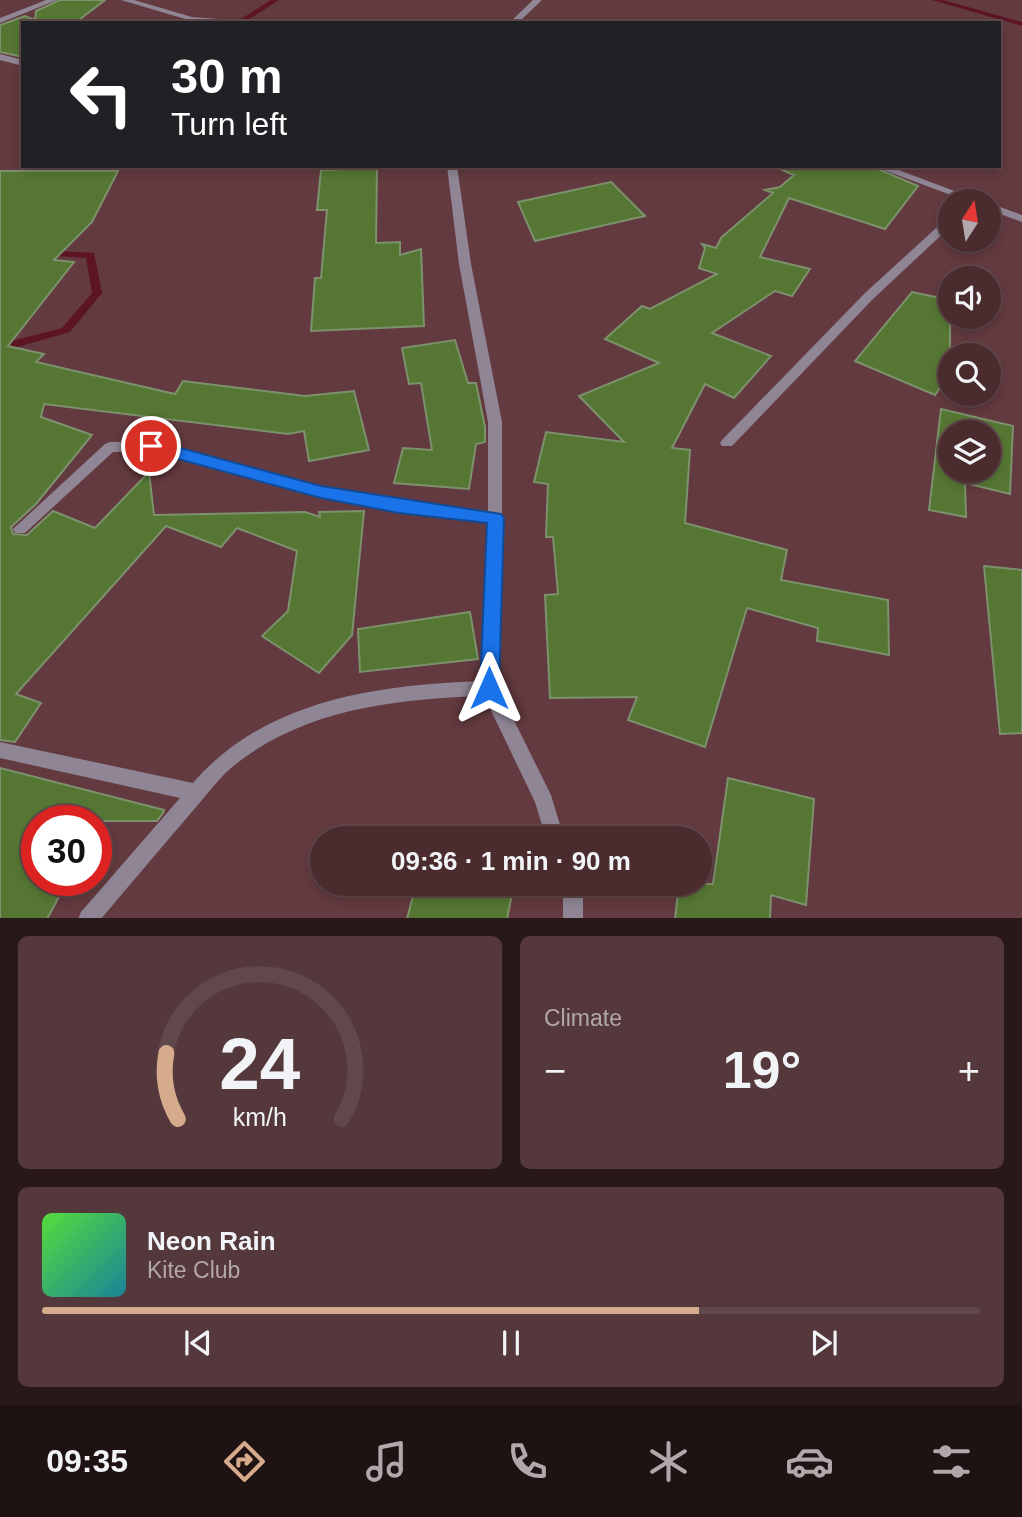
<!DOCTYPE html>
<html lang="en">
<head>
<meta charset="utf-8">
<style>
	:root { --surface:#4a2c2f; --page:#54383b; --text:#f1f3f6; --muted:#b2a7aa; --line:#61484b; --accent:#d6ab8b }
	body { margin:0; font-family:Helvetica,sans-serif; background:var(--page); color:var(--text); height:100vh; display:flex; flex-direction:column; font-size:26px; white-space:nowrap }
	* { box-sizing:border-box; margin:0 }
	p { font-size:23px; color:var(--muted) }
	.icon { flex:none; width:38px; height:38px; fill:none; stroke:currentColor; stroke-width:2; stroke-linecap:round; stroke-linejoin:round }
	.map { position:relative; height:918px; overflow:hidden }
	.panel { display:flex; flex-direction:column; gap:18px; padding:18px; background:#29181a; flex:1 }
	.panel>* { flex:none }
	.guide { position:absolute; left:21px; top:21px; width:980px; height:147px; border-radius:0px; box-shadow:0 4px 10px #0003,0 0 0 2px var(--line); background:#202124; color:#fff; overflow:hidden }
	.needle { width:46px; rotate:12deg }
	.tools { position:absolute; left:938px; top:189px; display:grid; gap:14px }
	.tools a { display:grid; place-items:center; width:63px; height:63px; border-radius:50%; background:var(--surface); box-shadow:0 4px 10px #0003,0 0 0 2px var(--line); font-size:35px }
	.speed { position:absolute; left:21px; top:805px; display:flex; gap:14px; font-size:35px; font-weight:700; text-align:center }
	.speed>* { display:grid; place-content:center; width:91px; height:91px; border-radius:50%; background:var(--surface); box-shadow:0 4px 10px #0003,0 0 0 2px var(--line); line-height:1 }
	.speed .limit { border:10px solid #d22; background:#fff; color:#111 }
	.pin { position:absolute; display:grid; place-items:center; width:60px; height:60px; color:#fff; margin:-30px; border:4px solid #fff; border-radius:50%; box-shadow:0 2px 7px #0007 }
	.me { position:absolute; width:77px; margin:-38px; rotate:0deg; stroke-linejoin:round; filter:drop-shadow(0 0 5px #0008) }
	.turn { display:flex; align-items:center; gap:24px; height:147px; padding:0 35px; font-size:32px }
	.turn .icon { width:91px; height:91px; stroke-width:2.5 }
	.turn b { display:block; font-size:49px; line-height:60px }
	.big { font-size:52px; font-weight:800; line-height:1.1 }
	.panel .tile { flex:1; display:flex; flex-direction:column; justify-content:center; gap:10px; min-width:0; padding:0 24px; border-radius:10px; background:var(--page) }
	.panel .dial { align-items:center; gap:0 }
	.dial svg { height:182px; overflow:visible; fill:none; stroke:var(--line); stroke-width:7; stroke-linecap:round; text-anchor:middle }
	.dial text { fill:var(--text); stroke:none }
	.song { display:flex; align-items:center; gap:21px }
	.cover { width:84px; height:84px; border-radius:10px; background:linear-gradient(135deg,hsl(110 70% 55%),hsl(190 70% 35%)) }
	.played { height:7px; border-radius:4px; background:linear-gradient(90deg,var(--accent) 70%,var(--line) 70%) }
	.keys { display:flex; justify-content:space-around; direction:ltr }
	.heat { display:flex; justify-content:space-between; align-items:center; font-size:38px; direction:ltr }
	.panel .tiles { flex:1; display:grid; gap:18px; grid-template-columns:1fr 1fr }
	.tile:last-child { grid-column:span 2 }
	.trip { position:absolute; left:310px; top:826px; width:402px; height:70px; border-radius:35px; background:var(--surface); box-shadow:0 4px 10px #0003,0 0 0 2px var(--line); font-weight:800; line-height:70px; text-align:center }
	.tab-bar { display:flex; height:112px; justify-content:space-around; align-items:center; background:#1e1213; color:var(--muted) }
	.tab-bar .icon { width:49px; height:49px }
	.tab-bar .current { color:var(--accent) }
	.tab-bar b { font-size:32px; color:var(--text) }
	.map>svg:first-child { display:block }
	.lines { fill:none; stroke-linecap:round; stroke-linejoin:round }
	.stream { fill:#5d1526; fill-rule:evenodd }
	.building { fill:#573; stroke:#7d916d; stroke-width:2; fill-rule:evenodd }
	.minor { fill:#8f8595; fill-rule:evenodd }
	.route { fill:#1a73e8; stroke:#114b97; stroke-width:2 }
</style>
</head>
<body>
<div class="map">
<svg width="1022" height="919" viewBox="0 0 1022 919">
	<rect width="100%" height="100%" fill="#623a3f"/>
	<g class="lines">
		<g class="stream">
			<path d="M271 0H279L243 23H235Z"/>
			<path d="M932 0H943L1022 22V26Z"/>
			<path d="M66 166H76L55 183H49V179Z"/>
			<path d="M46 250 94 253 102 293 70 332 0 352V344L62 328 92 293 86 258 43 255 41 253Z"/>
		</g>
	</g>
	<g class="building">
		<path d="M60 0H105L75 23H23V57L0 52V25L25 16 35 20 36 11Z"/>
		<path d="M780 166H871L918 186 885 229 789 198 760 257 810 269 792 296 775 291 712 333 771 356 734 398 705 384 672 448 690 450 685 523 787 550 781 580 888 600 889 655 817 641 818 628 747 608 705 747 628 720 637 697 550 698 545 595 558 594 553 537H546L548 484 534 482 546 432 624 442 579 396 659 363 605 339 642 306 650 309 717 274 699 268 705 248 702 244 716 248 721 238 773 193 765 190 780 187 794 175 780 169Z"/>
		<path d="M377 168 376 243 400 242V255L421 249 424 326 311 331 315 278H321L327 210H317L321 170Z"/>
		<path d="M0 171H118L92 222 54 260 74 262 8 346 44 354 36 362 175 394 183 381 305 396 354 391 369 450 309 461 304 431 288 434 44 404 41 417 92 435 36 504 11 527 13 534 27 535 53 511 95 528 149 472 154 515 305 512 320 517 319 512 364 511 352 635 319 673 262 636 288 611 297 551 237 528 221 547 166 526 16 694 41 703 15 742 0 740Z"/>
		<path d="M611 182 645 216 535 241 518 202Z"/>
		<path d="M912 292 950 300V373L935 395 855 361Z"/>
		<path d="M455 340 468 383H476L485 427V442L476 444 469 489 394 483 403 448 432 450 421 383 409 384 402 348Z"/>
		<path d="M941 409 1013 426 1010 494 965 483 966 517 929 510ZM950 432H989V471H950Z"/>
		<path d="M984 566 1022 570V733L1000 734Z"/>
		<path d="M470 612 478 659 360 672 358 629Z"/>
		<path d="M0 768 164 810 163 813 157 821H37V880H68L47 919H0Z"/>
		<path d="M728 778 814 799 806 905 771 895 770 919H675L679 884H713Z"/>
		<path d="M416 884H514L507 919H407Z"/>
	</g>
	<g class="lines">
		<g class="minor">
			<path d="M46 0H57L0 23V18Z"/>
			<path d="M121 0H134L192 17 247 21 251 23 192 21Z"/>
			<path d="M533 0H542L518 23H509Z"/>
			<path d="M0 54 23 60V66L0 60Z"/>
			<path d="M447 166H457L471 264 502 422V518L498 688 551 795 564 838H546L535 802 484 696C398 699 308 708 237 763 219 777 206 796 191 813 161 848 131 883 101 919H78L81 912 180 798 0 758V742L193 783C264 700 377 685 481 681L487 523 399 511 321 497 151 451 113 452 25 533H15L13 529 105 444 110 442 151 441 321 487 399 501 488 511V422L459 264Z"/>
			<path d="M873 166H888L981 201H967Z"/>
			<path d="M989 203 1022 215V222L989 210Z"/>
			<path d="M950 218V227L873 299 732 446H722L720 443 722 440 865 293 946 219Z"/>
			<path d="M559 884H579L583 897V919H563V897Z"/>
		</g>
	</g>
	<path class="route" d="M151 440 321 486 501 514 504 518 499 688 496 694 489 697 483 694 480 688 487 523 399 513 321 498 145 450 143 446 145 442Z"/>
</svg>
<div class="tools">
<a><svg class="needle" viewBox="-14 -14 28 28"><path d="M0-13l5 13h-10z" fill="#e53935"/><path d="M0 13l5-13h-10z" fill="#b2a7aa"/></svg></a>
<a><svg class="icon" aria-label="sound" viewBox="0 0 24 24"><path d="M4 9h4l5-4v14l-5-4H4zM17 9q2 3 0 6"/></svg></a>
<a><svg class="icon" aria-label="search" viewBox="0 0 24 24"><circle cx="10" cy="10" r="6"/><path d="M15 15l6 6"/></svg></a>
<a><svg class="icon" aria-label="layers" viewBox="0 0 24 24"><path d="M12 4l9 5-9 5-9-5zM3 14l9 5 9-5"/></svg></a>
</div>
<div class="speed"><div class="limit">30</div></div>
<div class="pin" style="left:151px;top:446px;background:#d93025"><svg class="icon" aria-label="arrive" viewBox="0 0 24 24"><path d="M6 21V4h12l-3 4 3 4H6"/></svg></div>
<svg class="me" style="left:489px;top:688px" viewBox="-20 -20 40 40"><path d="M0-17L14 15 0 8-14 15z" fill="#1a73e8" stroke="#fff" stroke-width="4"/></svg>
<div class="trip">09:36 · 1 min · 90 m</div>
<div class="guide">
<div class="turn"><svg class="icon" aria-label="left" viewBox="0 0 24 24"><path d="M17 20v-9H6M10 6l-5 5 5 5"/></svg><div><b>30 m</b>Turn left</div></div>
</div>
</div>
<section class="panel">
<div class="tiles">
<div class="tile dial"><svg viewBox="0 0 100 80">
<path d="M14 69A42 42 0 1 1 86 69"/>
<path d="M14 69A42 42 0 0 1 9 40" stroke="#d6ab8b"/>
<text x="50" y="56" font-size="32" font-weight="700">24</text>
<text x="50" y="72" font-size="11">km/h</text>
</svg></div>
<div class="tile"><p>Climate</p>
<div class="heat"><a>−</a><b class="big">19°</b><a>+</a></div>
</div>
<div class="tile">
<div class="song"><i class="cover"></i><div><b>Neon Rain</b><p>Kite Club</p></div></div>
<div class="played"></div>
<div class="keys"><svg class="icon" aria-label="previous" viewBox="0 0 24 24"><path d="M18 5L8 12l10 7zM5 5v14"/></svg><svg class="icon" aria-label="pause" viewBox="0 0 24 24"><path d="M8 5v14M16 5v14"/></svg><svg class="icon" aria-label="next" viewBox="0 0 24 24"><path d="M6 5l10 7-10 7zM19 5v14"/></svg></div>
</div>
</div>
</section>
<nav class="tab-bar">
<b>09:35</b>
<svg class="icon current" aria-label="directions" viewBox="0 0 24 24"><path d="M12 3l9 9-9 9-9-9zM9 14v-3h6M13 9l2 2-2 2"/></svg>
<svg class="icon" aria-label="music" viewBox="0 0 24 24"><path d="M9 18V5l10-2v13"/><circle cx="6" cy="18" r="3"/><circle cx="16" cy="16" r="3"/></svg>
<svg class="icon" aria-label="phone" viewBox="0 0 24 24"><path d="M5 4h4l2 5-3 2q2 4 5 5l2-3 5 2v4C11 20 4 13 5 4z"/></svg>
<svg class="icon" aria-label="climate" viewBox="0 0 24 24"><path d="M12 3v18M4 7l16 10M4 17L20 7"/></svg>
<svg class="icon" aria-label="car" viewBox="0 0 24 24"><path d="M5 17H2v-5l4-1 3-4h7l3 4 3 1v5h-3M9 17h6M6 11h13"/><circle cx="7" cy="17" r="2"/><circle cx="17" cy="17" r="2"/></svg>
<svg class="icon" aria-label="filters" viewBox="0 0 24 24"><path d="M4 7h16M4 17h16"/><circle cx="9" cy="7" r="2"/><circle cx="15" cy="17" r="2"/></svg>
</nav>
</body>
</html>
